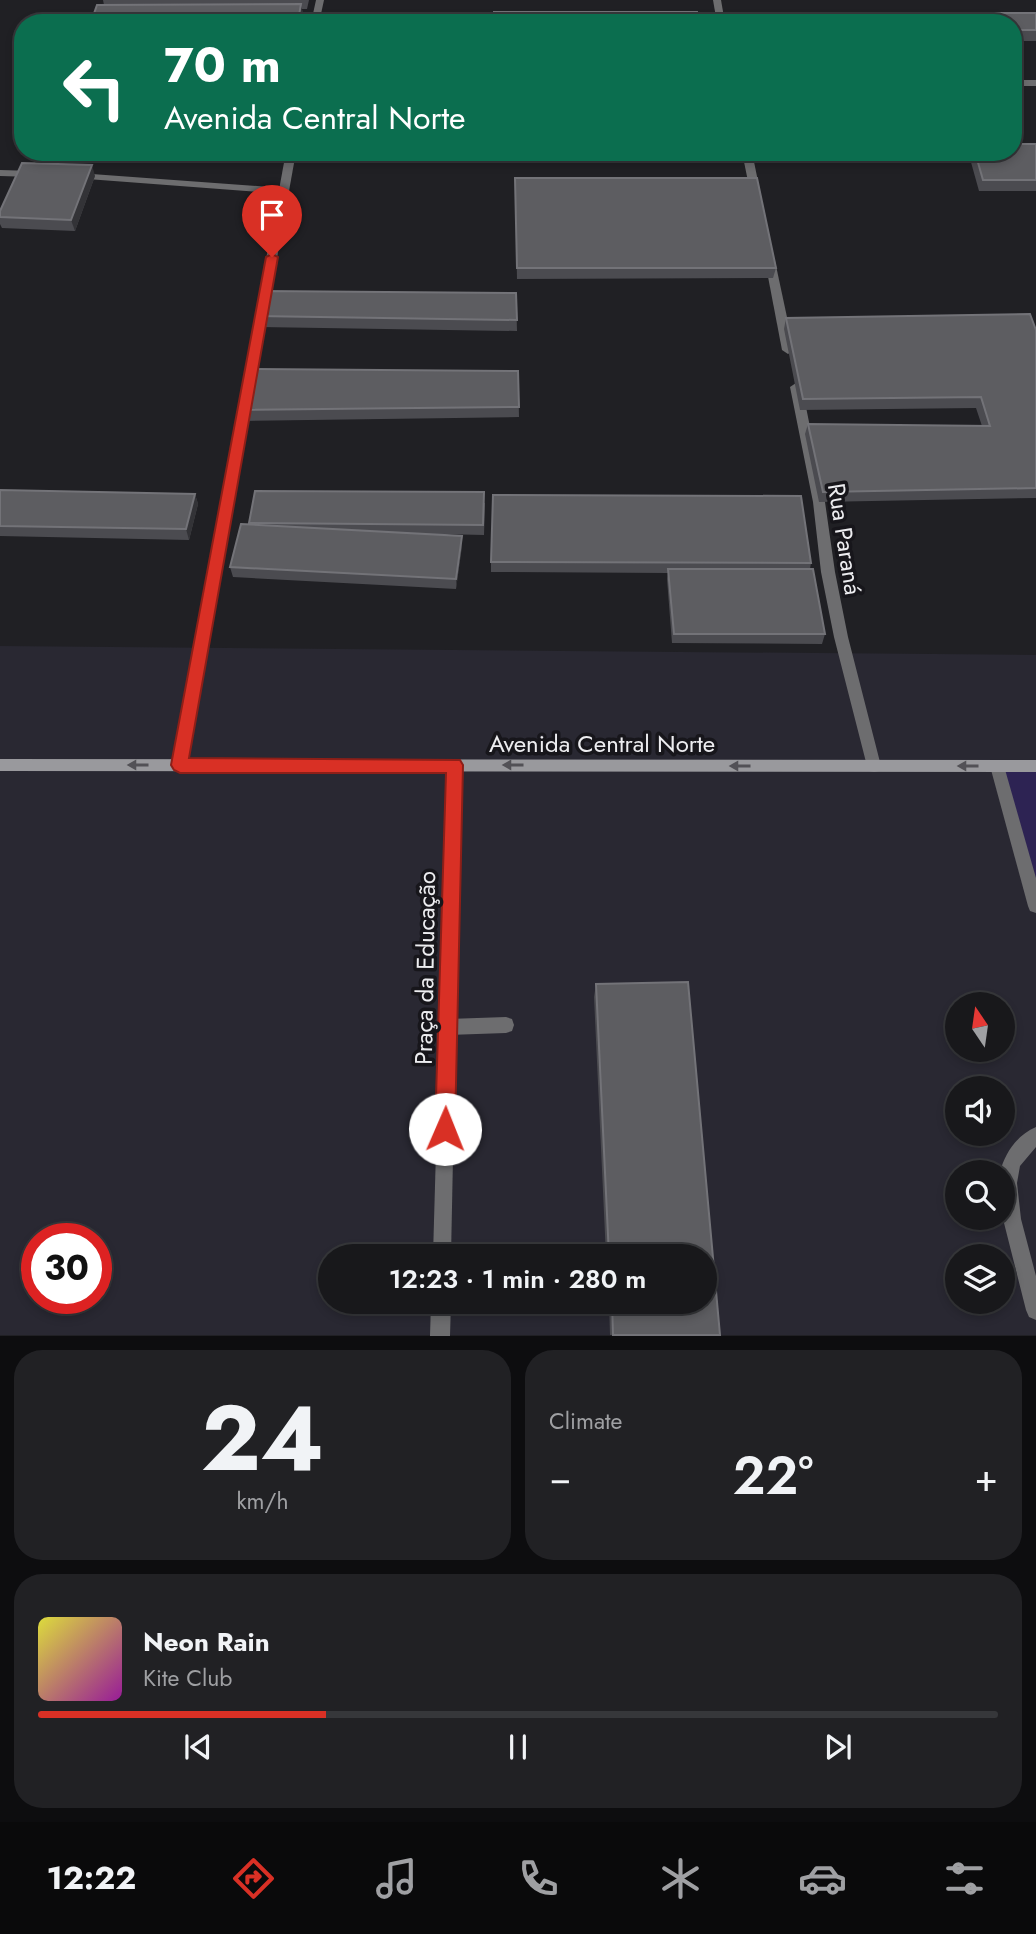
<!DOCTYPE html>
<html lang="en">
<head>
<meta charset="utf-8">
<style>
	:root { --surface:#18181b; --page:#212124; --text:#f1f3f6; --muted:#9fa0a3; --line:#36373a; --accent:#d93025 }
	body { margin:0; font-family:Jost,sans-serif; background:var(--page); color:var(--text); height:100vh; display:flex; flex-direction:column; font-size:26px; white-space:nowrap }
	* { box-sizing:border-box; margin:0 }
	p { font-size:23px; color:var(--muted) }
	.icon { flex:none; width:38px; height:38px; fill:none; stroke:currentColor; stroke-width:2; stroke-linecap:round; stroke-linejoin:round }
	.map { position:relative; height:1336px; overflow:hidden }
	.panel { display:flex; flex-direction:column; gap:14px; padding:14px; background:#0d0d0f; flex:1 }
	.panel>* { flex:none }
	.top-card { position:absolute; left:14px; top:14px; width:1008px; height:147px; border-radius:28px; box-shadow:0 4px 10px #0003,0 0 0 2px var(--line); background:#0b6e4f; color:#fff; overflow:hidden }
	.needle { width:46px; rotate:347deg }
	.tools { position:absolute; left:945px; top:992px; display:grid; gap:14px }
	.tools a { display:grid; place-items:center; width:70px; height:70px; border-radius:50%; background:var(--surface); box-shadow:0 4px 10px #0003,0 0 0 2px var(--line); font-size:35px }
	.speed { position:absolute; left:21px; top:1223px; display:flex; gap:14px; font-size:35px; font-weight:700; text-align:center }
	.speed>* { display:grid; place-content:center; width:91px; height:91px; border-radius:50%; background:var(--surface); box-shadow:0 4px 10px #0003,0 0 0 2px var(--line); line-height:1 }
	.speed .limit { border:10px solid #d22; background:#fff; color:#111 }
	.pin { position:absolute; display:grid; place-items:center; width:60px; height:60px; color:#fff; margin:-72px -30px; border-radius:50% 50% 50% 0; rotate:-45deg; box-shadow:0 0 7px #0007 }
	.pin .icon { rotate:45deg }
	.me { position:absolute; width:77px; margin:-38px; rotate:1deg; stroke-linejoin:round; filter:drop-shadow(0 0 5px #0008) }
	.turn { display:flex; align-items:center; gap:24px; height:147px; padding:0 35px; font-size:32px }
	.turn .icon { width:91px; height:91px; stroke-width:2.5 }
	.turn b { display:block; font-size:49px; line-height:60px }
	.big { font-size:52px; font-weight:600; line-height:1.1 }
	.panel .tile { flex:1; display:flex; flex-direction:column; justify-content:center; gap:10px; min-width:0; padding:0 24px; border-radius:28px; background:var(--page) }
	.panel .dial { align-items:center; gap:0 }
	.dial b { font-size:91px; line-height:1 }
	.song { display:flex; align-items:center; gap:21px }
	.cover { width:84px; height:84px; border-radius:10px; background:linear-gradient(135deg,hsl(60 70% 55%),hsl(300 70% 35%)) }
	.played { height:7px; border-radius:4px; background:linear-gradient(90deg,var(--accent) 30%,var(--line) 30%) }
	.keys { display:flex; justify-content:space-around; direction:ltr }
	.heat { display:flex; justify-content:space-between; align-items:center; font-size:38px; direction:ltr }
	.panel .tiles { flex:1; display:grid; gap:14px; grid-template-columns:1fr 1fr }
	.tile:last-child { grid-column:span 2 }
	.trip { position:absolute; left:318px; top:1244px; width:399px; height:70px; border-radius:35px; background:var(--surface); box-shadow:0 4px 10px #0003,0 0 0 2px var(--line); font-weight:600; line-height:70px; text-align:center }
	.dock { display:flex; height:112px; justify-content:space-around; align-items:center; background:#0a0a0b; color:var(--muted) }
	.dock .icon { width:49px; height:49px }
	.dock .on { color:var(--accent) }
	.dock b { font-size:32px; color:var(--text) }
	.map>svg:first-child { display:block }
	.built { fill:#292832; fill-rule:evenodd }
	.green { fill:#2d2353 }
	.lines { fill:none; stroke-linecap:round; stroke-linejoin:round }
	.service { fill:#6d6d6f; fill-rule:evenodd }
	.minor { fill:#6d6d6f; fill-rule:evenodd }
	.secondary { fill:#99999d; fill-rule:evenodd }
	.wall { fill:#4b4b50 }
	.shaded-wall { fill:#333337 }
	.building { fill:#5d5d61; stroke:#737378; stroke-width:2 }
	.oneway { fill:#525156 }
	.route { fill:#d93025; stroke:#8d1f18; stroke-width:2 }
	.labels { text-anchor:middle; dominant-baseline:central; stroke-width:7; stroke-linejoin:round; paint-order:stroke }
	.street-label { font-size:24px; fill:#ededf0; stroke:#17161b }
</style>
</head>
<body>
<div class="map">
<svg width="1036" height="1336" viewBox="0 0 1036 1336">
	<rect width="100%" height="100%" fill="#202024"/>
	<path class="built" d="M0 646 1036 655V1335H0ZM957 1004H1003V1050H957ZM957 1088H1003V1134H957ZM957 1172H1003V1218H957ZM37 1239H96V1298H37ZM331 1256H705V1302H331ZM957 1256H1003V1302H957Z"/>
	<path class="green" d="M995 766H1036V910Z"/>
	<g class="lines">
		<g class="service">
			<rect x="1013" y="80" width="23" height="6"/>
			<path d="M0 170 34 171 39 174 34 177 0 176Z"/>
			<path d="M78 173 284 188 289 191 284 194 74 178 73 176Z"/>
			<path d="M506 1017 512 1019 514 1025 512 1031 506 1033 448 1035 442 1033 440 1027 442 1021 448 1019Z"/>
			<path d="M1036 1127V1147L1020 1166 1017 1183 1021 1219 1036 1276V1320L1029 1317 1026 1310 1003 1219V1172H1000C1005 1153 1017 1135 1036 1127Z"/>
		</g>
		<g class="minor">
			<path d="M316 0H324L319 23H311Z"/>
			<path d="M713 0H721L725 23H717Z"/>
			<path d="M286 152H296L186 765 184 770 179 771 174 770 172 765Z"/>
			<path d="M742 152H752L761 196 760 198 751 196Z"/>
			<path d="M770 258 775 261 794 350 788 354 782 350 765 261Z"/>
			<path d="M796 383 802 387 825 502 835 572 848 637 881 766 879 771 874 772 869 771 867 766 834 637 821 572 813 502 790 387Z"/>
			<path d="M454 759 459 760 461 765 451 1256H433L447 765 449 760Z"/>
			<path d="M997 760 1002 761 1004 766 1036 878V913L1030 911 1028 906 990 766 992 761Z"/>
			<path d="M431 1302H451L450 1336H430Z"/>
		</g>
		<path class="secondary" d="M0 759 1036 760V772L0 771Z"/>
	</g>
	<g class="wall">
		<path d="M103 0H309L307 9H302L303 15 302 23H91L104 5Z"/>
		<path d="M976 13 980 23H973Z"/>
		<path d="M1036 13V41H1013V23Z"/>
		<path d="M1036 144V191H979L969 155V152H1013Z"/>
		<path d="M95 176 75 231 2 228 0 224V211Z"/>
		<path d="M515 178 776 268 773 278 517 279Z"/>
		<path d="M516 293 517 331 260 327 257 316Z"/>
		<path d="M786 318 1036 330V498L819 502 805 434 808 424 982 426 976 408 800 410 784 329Z"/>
		<path d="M518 371 519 417 242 421 239 410Z"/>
		<path d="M0 490 195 494 198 504 189 540 0 536Z"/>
		<path d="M485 503 484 535 440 534 462 536V546L456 589 233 577 230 567 249 525V523Z"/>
		<path d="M491 562 811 563 810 569 825 634 822 644 672 643 667 579 668 573 491 572Z"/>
		<path d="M688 982 720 1335H610L609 1302H705V1256H606L594 997 596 984Z"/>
	</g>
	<g class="shaded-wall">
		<path d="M301 4 303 15 302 23H299Z"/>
		<path d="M92 165 95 176 75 231 71 220Z"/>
		<path d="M195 494 198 504 189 540 186 529Z"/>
		<path d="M462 536V546L456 589V579Z"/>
	</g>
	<g class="building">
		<path d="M301 4 298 21 91 22 97 5Z"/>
		<path d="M494 12H697L698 23H494Z"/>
		<path d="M976 13H1036V30H1013V23H980Z"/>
		<path d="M1013 144H1036V180H983L975 152H1013Z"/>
		<path d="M22 163 92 165 71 220 0 217V211Z"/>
		<path d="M515 178H757L776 268H517Z"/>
		<path d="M262 291 516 293 517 320 257 316Z"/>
		<path d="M1030 314 1036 330V488L823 492 808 424 990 426 981 397 803 399 786 318Z"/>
		<path d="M247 369 518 371 519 407 239 410Z"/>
		<path d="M0 490 195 494 186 529 0 526Z"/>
		<path d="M255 491 484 492 483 525 249 523Z"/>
		<path d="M493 495 801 496 811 563 491 562Z"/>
		<path d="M241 524 462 536 456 579 230 567Z"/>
		<path d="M668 569H813L825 634H674Z"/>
		<path d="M688 982 720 1335H613L612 1302H705V1256H609L596 984Z"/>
	</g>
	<defs><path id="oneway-solid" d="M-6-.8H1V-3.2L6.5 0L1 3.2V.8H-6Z" transform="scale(1.75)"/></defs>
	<g class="oneway">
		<use href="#oneway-solid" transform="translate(138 765) rotate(-180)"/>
		<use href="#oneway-solid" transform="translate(513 765) rotate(-180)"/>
		<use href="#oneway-solid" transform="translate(740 766) rotate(-180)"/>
		<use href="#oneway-solid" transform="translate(968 766) rotate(180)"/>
	</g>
	<path class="route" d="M272 254 278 257 189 758 460 760 463 765 455 1129 452 1136 445 1139 438 1136 435 1129 446 773H180L174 770 171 765 266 257Z"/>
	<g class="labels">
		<g class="street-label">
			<text transform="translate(845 539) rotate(81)">Rua Paraná</text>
			<text x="602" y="743">Avenida Central Norte</text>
			<text transform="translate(425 968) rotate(-89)">Praça da Educação</text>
		</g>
	</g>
</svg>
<div class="tools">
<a><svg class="needle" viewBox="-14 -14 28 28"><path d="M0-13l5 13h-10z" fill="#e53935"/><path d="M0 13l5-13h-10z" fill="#9fa0a3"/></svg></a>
<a><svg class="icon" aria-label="sound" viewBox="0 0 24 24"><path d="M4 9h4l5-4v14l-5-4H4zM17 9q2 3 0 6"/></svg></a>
<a><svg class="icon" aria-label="search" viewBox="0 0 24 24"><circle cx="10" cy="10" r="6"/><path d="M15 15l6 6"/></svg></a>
<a><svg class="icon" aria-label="layers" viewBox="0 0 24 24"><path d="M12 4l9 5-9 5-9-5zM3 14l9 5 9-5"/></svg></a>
</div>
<div class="speed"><div class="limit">30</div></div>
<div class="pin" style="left:272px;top:257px;background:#d93025"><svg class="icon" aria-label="arrive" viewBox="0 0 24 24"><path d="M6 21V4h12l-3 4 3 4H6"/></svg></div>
<svg class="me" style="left:445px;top:1129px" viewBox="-20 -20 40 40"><circle r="19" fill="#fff"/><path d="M0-13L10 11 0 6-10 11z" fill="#d93025"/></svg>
<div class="trip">12:23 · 1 min · 280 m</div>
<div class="top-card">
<div class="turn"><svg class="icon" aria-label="left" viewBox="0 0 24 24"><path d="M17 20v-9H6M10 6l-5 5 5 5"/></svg><div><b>70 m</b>Avenida Central Norte</div></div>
</div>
</div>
<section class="panel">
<div class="tiles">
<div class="tile dial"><b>24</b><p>km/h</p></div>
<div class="tile"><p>Climate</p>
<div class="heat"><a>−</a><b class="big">22°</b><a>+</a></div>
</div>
<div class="tile">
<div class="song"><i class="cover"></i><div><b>Neon Rain</b><p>Kite Club</p></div></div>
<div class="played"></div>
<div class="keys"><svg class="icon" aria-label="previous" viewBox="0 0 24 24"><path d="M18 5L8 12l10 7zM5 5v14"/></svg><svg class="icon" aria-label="pause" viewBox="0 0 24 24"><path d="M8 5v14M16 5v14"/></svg><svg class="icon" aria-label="next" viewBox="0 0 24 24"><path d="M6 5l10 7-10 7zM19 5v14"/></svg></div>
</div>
</div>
</section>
<nav class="dock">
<b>12:22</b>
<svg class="icon on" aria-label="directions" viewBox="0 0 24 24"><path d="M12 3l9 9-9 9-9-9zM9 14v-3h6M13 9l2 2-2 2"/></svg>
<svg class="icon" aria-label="music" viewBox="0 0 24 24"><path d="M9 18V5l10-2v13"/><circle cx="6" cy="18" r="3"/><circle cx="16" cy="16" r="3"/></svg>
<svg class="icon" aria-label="phone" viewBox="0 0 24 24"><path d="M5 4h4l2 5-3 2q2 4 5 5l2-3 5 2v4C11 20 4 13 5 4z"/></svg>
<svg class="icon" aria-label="climate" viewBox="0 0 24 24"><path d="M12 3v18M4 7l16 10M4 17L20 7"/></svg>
<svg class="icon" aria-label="car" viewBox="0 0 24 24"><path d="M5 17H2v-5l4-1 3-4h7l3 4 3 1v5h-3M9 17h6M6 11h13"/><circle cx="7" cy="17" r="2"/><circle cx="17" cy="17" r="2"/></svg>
<svg class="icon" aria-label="filters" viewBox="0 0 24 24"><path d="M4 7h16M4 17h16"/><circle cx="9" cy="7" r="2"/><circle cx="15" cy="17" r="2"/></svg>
</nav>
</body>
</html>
